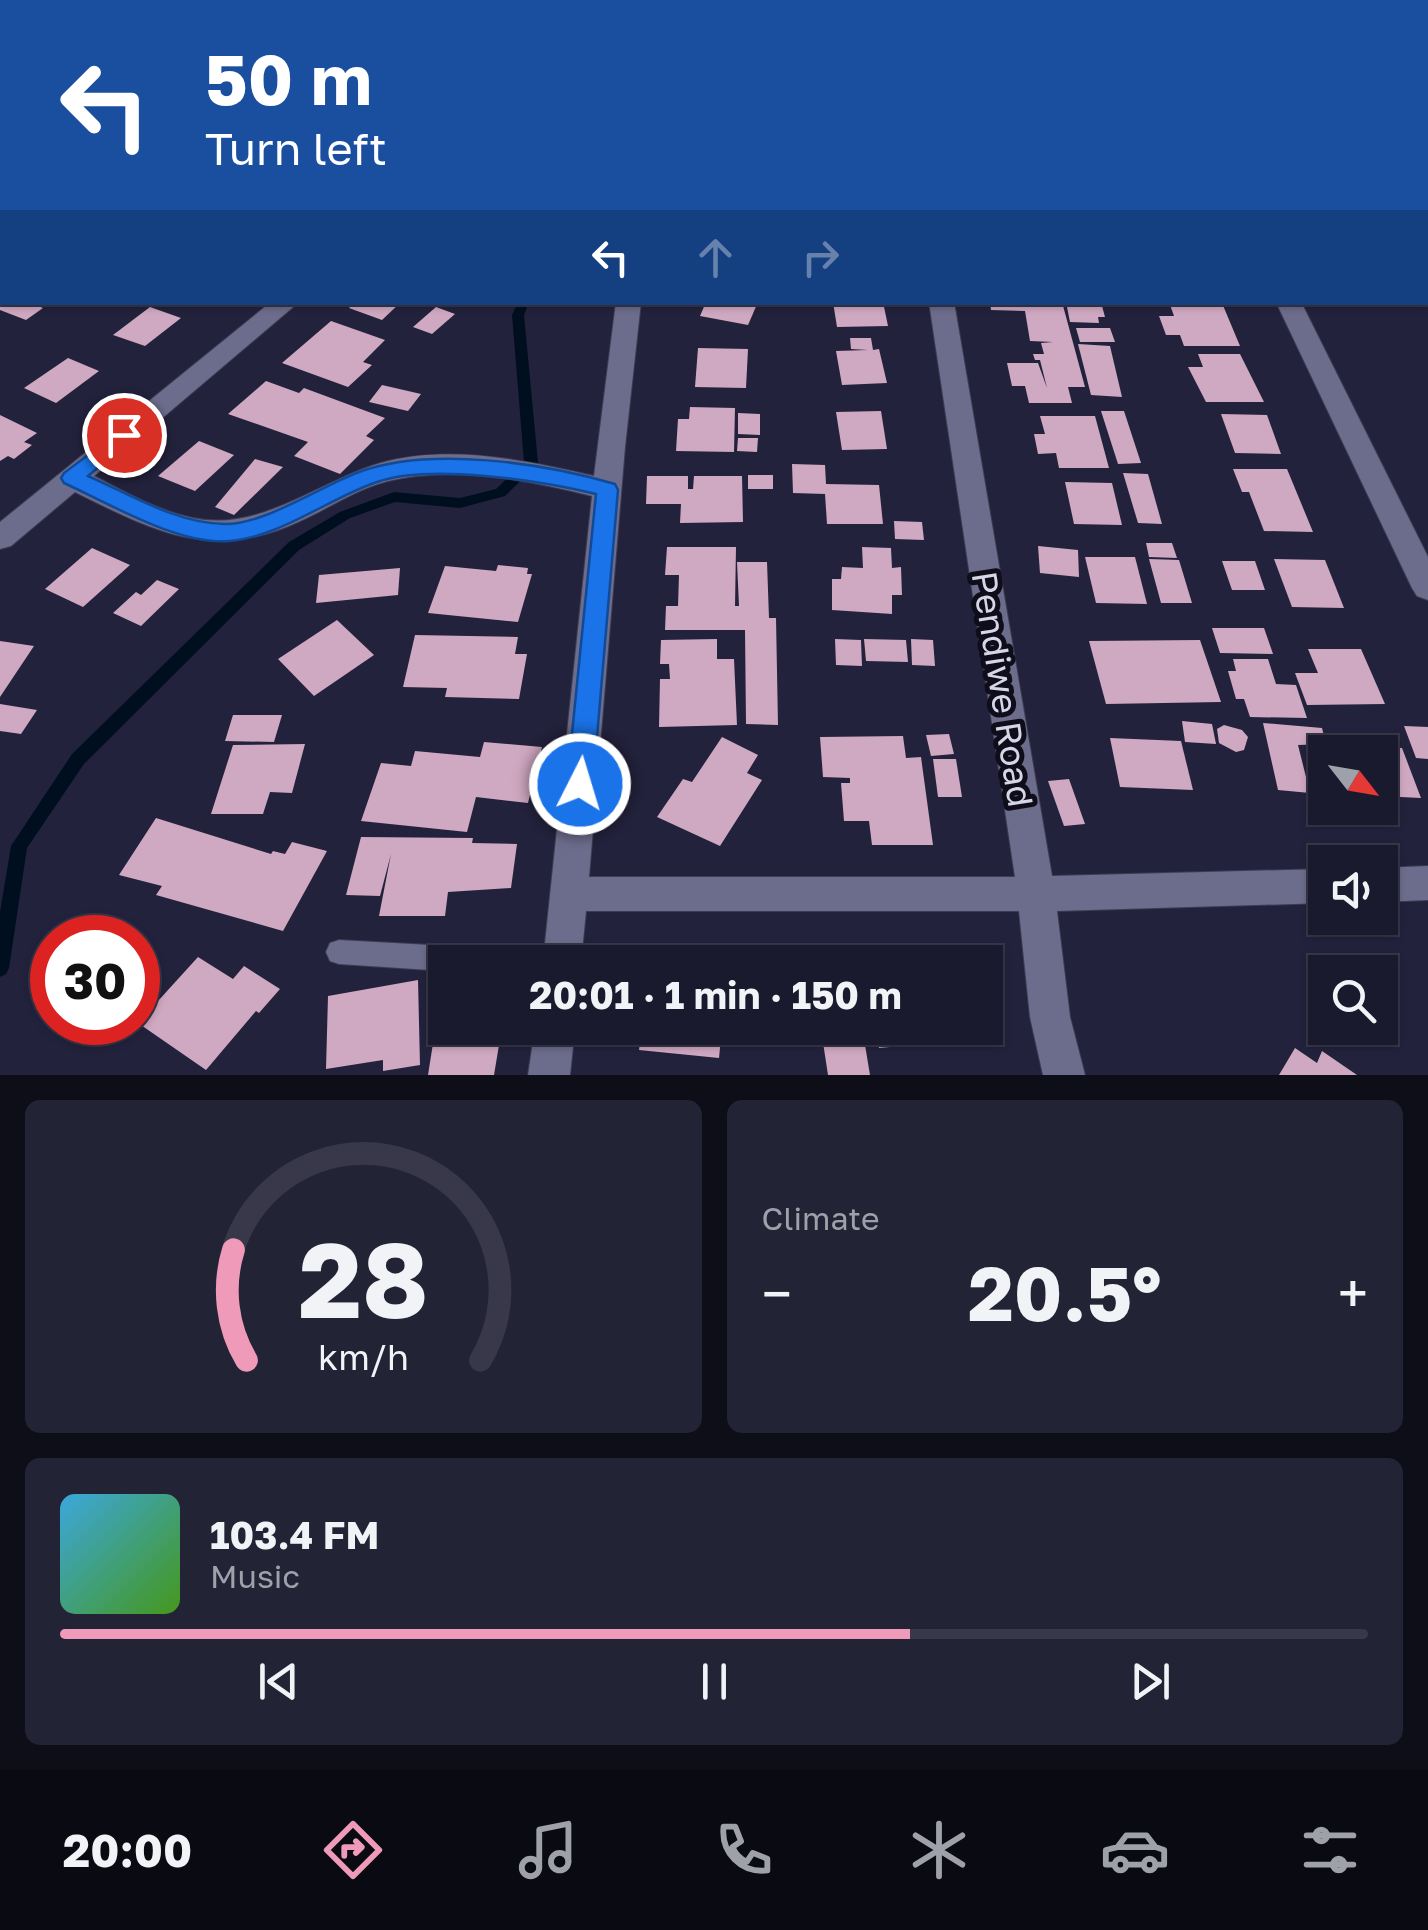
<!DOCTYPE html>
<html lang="en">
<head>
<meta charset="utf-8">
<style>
	:root { --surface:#1a1a2e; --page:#232336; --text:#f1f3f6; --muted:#9fa1aa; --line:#38384a; --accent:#ef9ab8 }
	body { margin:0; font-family:"Golos Text",sans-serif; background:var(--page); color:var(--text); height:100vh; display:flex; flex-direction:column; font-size:38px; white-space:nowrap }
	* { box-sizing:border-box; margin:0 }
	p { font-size:32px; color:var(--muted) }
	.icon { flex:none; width:55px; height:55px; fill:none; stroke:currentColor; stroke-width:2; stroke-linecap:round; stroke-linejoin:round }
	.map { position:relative; height:1075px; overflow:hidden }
	.side { display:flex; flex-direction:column; gap:25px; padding:25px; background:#0e0e19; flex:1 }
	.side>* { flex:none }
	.hud { position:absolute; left:0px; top:0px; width:1430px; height:305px; box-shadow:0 2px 8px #0004,0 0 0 2px var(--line); background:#1a4fa0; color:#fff; overflow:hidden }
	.needle { width:65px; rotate:121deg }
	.controls { position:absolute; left:1308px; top:735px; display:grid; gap:20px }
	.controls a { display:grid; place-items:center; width:90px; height:90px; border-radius:0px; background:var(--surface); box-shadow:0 2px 8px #0004,0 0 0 2px var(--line); font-size:50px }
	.speed { position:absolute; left:30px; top:915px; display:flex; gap:20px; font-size:50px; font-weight:700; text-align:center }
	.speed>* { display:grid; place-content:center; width:130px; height:130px; border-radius:50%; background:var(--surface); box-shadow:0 2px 8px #0004,0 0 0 2px var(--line); line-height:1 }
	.speed .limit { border:15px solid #d22; background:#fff; color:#111 }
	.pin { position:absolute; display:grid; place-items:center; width:85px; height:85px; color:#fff; margin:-42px; border:5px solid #fff; border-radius:50%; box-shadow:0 2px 10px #0007 }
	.me { position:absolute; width:110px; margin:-55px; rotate:5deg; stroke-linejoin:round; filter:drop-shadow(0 0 8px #0008) }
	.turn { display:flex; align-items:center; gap:35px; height:210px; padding:0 40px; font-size:45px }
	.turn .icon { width:130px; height:130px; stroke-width:2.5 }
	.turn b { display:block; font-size:70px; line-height:85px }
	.lanes { display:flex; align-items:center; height:95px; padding:0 40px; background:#0003; justify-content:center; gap:50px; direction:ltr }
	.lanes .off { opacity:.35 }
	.big { font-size:75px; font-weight:700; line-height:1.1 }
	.side .widget { flex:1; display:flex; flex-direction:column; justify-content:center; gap:15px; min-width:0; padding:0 35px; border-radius:15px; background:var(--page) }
	.side .dial { align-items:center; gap:0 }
	.dial svg { height:260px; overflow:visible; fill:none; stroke:var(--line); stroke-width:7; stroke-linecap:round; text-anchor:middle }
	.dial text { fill:var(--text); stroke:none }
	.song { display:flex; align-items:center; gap:30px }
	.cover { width:120px; height:120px; border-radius:15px; background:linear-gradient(135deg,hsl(200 70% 55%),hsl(100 70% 35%)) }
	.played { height:10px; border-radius:5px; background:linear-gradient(90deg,var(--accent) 65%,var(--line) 65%) }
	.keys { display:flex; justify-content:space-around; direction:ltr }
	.heat { display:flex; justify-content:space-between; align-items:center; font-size:55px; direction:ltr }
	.side .tiles { flex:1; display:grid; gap:25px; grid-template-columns:1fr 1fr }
	.widget:last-child { grid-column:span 2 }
	.trip { position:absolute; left:428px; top:945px; width:575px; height:100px; border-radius:0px; background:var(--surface); box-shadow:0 2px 8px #0004,0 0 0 2px var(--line); font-weight:700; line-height:100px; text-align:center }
	.dock { display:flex; height:160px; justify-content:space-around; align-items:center; background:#0a0a12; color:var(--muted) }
	.dock .icon { width:70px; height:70px }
	.dock .active { color:var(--accent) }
	.dock b { font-size:45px; color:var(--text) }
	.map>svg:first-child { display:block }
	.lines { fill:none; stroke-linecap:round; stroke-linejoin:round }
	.stream { fill:#000f20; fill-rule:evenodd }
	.building { fill:#cfa8c1 }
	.lane-casing { stroke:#3d3c52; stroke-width:2 }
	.street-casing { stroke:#3d3c52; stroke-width:2 }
	.lane { fill:#6c6c8c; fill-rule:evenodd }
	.street { fill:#6c6c8c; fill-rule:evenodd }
	.route { fill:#1a73e8; stroke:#114b97; stroke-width:2.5 }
	.labels { text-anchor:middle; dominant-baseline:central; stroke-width:10; stroke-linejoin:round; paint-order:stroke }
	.street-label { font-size:35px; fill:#d5d6e8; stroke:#0e0d19 }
</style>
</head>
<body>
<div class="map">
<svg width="1428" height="1075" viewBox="0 0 1428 1075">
	<rect width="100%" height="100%" fill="#23223d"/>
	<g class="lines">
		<g class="stream">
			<path d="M799 0H807L806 2H798Z"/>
			<path d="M518 302H529L524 315 538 463 536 466 505 496 460 508 395 502 350 518 299 550 84 764 27 848 9 968 6 974 0 977V912L11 846 72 754 289 542 340 512 394 492 460 498 496 489 524 462 512 315Z"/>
		</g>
	</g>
	<g class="building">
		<path d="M0 302H28L43 308 26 320 0 310Z"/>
		<path d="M355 302H401L382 320 349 308Z"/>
		<path d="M706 302H758L748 325 700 316Z"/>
		<path d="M833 302H883L888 326 837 327Z"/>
		<path d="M990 302H1062L1085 387H1068L1072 403H1029L1025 386H1012L1007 363H1038L1047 388 1040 360H1035L1033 354H1044L1041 343 1053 342 1030 341 1025 311 991 310Z"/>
		<path d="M1066 302H1101L1105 317H1098L1099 323 1070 322Z"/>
		<path d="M1169 302 1222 303 1240 346H1184L1180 335H1166L1159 316H1174Z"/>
		<path d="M150 307 181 318 145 346 113 335Z"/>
		<path d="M436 307 455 314 432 334 413 327Z"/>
		<path d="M331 321 385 340 363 362 372 365 348 387 282 363Z"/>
		<path d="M1076 328H1110L1115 342H1080Z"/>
		<path d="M850 338H871L873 350 879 349 887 383 842 385 836 351 868 350 851 349Z"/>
		<path d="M1078 344 1110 346 1122 397 1091 395Z"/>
		<path d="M698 348 748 349 746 388 695 387Z"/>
		<path d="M1198 354H1240L1264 402H1206L1188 367H1203Z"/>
		<path d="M68 358 99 371 56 403 24 388Z"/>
		<path d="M266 381 299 393 304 388 385 418 366 436 374 440 340 474 294 456 308 442 228 414Z"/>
		<path d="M382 385 421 394 408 411 369 402Z"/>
		<path d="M690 407 735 408 734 452 676 451 678 419H689Z"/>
		<path d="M881 411 887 449 842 450 836 412Z"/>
		<path d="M1101 411H1124L1141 463 1118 464Z"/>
		<path d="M738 413 760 414V435L738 434Z"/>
		<path d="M1221 414 1267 415 1281 454 1235 453Z"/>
		<path d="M0 415 37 433 24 442 32 445 14 459 8 456 0 461Z"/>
		<path d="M1040 416H1095L1109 468H1059L1056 453 1038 454 1034 434H1045Z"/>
		<path d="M738 438H758L757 452 737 451Z"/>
		<path d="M199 441 234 455 195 491 158 476Z"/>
		<path d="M255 459 283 467 234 515 215 507Z"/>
		<path d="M792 464 825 465 826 484 879 485 883 524H827L825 494 793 493Z"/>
		<path d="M1233 469H1287L1313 532 1264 531 1249 492H1242Z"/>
		<path d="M1123 473 1148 474 1162 524 1138 523Z"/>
		<rect x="748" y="475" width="25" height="14"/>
		<path d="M647 476H688V489H693L694 476H742L743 522 680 523 681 504H646Z"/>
		<path d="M1065 482 1112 483 1122 525 1074 524Z"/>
		<path d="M894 521 922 522 924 540 895 539Z"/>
		<path d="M1146 543H1172L1177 558 1149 557Z"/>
		<path d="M1038 546 1078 550 1079 577 1040 573Z"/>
		<path d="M667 547H736L735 606H739L737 562H767L769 618H776L778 725 746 724 745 630H665L666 606H678L679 575H665Z"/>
		<path d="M862 547 891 548 892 568 901 567 902 595H892V614L832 610V579H841L842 567 863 568Z"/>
		<path d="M92 548 130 565 83 607 45 589Z"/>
		<path d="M1085 557H1135L1147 604 1096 603Z"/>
		<path d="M1149 559 1179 560 1192 603H1161Z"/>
		<path d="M1274 559 1325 560 1344 608 1292 607Z"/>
		<path d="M1222 561H1255L1265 590H1232Z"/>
		<path d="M498 565 528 568 527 574H532L518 622 428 613 445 566 496 571Z"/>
		<path d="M400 568 398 595 316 603 319 575Z"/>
		<path d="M157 580 179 589 141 626 113 613 136 592 141 595Z"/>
		<path d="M337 620 374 655 314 696 278 659Z"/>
		<path d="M1212 628H1264L1273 654 1220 653Z"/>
		<path d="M415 635 518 637 515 654H527L519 699 445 697 447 688 403 687Z"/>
		<path d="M717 639V659H734L737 725 659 727 660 679H670L669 664H660L661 640Z"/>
		<path d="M835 639 861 640 862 666 836 665Z"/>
		<path d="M864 639 906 640 908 662 866 661Z"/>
		<path d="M911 639 933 640 935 666 912 665Z"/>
		<path d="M1200 640 1221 702 1106 704 1089 641Z"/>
		<path d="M0 641 34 646 0 697Z"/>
		<path d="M1308 649H1361L1385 704 1307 705 1295 673H1318Z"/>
		<path d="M1233 659H1268L1276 684 1296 685 1307 718 1250 717 1244 699H1236L1228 671H1236Z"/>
		<path d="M0 704 37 710 21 734 0 731Z"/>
		<path d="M233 715H282L274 742 225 741Z"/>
		<path d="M1182 721 1212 724 1216 744 1185 742Z"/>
		<path d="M1263 723 1322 728 1326 744 1298 745 1310 793 1278 790Z"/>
		<path d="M1224 725 1242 730 1248 737 1244 750 1236 752 1219 743 1217 729Z"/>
		<path d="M1404 726 1428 727V759L1416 758Z"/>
		<path d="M949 734 954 754 931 756 926 735Z"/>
		<path d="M903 736 906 758 921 757 933 845H872L869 821H844L841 783H850V778L823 777 820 737Z"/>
		<path d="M722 737 758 755 747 773 762 780 720 846 657 817 683 779 692 782Z"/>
		<path d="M1110 738 1181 741 1193 790 1120 787Z"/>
		<path d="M484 742 542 747 528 803 476 797 467 832 361 821 381 763 411 766 415 751 480 757Z"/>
		<path d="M305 744 292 793 270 792 263 814H211L233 745Z"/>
		<path d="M1332 745 1402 748 1421 798 1380 796V752H1334Z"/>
		<path d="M933 759H956L962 797H938Z"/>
		<path d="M1069 779 1085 824 1064 826 1048 781Z"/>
		<path d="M156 818 271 854 273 851 285 854 292 842 327 851 283 931 156 895 162 886 119 875Z"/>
		<path d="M361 837 473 838 472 843 517 844 511 888 448 892 445 916H379L391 854 380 896 346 895Z"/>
		<path d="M198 957 233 979 244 966 280 989 259 1013 256 1011 206 1070 138 1023Z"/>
		<path d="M418 980 420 1065 383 1071V1060L326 1069 328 996Z"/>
		<path d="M642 1028H722L719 1058 639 1050Z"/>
		<path d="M875 1028H940L943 1042 879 1048Z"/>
		<path d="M863 1033 870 1075H828L822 1036Z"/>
		<path d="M434 1037 500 1039 494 1075H428Z"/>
		<path d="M1295 1048 1317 1063 1322 1051 1357 1075H1279Z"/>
	</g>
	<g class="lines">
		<g class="lane-casing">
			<path id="lane" d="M339 940 503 949 512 953 516 962H445V971L339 964 330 961 326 952 330 943Z"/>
		</g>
		<g class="street-casing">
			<g id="street">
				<path d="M428 0H454L455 2H430Z"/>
				<rect x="1275" y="0" width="18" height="2"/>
				<path d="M2 28V40L0 41V29Z"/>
				<path d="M2 213V228L0 229V214Z"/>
				<path d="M271 302H299L94 476C125 492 158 511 193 518 263 533 323 477 388 461 454 445 529 461 594 476L616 302H641L625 447 589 877H1015L929 302H954L1052 876 1325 869V903L1057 911 1070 1017 1085 1075H1043L1030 1017 1019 911H586L581 962H543L592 496C528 480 453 465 388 481 356 489 328 509 298 522 211 562 154 531 75 492L11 546 0 549V522Z"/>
				<path d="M1276 302H1301L1428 557V600L1417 596 1412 588Z"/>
				<path d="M1428 866V900L1380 902V868Z"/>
				<path d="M535 1028H575L570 1075H528Z"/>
			</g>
		</g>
		<use href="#lane" class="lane"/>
		<use href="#street" class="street"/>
	</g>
	<path class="route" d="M124 428 131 430 135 435 131 440 88 476C131 495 176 523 224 524 264 525 321 486 359 472 430 446 544 463 615 484L618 490 593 784 589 792 580 795 571 792 567 784 596 494C541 481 430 463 377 482 329 498 281 537 229 541 178 545 110 504 64 483L61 478 64 473Z"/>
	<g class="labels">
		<g class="street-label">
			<text transform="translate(1003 689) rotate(81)">Pendiwe Road</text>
		</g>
	</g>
</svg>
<div class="controls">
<a><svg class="needle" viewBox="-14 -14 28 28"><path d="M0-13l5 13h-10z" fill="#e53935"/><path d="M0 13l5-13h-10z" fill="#9fa1aa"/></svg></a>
<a><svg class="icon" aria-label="sound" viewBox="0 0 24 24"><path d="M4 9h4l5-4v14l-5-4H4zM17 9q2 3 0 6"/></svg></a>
<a><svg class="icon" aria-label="search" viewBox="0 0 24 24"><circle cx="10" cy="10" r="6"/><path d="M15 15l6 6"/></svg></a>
</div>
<div class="speed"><div class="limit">30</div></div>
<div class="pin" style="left:124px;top:435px;background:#d93025"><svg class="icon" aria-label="arrive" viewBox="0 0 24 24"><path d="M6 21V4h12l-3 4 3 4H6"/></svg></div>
<svg class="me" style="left:580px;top:784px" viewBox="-20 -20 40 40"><circle r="17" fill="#1a73e8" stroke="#fff" stroke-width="3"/><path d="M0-11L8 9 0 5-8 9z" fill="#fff"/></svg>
<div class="trip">20:01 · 1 min · 150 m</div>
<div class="hud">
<div class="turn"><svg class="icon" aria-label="left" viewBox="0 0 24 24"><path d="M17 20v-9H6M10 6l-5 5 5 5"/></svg><div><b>50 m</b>Turn left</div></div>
<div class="lanes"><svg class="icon" aria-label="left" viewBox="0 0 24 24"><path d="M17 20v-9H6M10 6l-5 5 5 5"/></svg><svg class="icon off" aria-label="ahead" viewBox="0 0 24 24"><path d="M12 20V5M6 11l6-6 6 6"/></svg><svg class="icon off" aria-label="right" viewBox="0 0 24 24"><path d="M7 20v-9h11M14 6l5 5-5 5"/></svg></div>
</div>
</div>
<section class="side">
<div class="tiles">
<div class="widget dial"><svg viewBox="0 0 100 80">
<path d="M14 69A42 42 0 1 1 86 69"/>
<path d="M14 69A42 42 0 0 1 10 35" stroke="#ef9ab8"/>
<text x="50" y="56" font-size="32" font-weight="700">28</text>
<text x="50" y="72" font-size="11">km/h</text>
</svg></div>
<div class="widget"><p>Climate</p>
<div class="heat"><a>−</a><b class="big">20.5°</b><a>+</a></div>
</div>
<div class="widget">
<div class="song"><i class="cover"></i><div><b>103.4 FM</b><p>Music</p></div></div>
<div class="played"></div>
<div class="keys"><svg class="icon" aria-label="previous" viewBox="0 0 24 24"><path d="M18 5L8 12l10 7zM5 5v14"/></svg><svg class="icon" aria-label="pause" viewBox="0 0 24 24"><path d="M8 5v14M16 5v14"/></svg><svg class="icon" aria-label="next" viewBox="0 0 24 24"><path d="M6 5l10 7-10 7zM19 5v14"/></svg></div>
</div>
</div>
</section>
<nav class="dock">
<b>20:00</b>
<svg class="icon active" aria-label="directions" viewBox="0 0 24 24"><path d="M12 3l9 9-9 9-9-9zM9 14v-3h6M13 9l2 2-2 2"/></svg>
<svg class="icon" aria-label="music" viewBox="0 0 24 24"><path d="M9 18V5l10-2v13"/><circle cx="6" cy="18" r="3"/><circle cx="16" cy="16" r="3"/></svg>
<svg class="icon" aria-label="phone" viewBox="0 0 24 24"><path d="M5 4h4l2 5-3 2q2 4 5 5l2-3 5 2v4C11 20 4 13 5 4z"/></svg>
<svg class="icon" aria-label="climate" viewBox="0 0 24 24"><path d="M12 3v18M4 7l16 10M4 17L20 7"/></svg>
<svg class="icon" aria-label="car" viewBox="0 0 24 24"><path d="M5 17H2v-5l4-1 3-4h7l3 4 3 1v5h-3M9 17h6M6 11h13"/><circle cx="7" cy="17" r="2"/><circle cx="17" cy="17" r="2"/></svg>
<svg class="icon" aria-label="filters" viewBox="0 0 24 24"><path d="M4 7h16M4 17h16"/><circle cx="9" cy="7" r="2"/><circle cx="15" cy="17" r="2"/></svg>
</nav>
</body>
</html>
